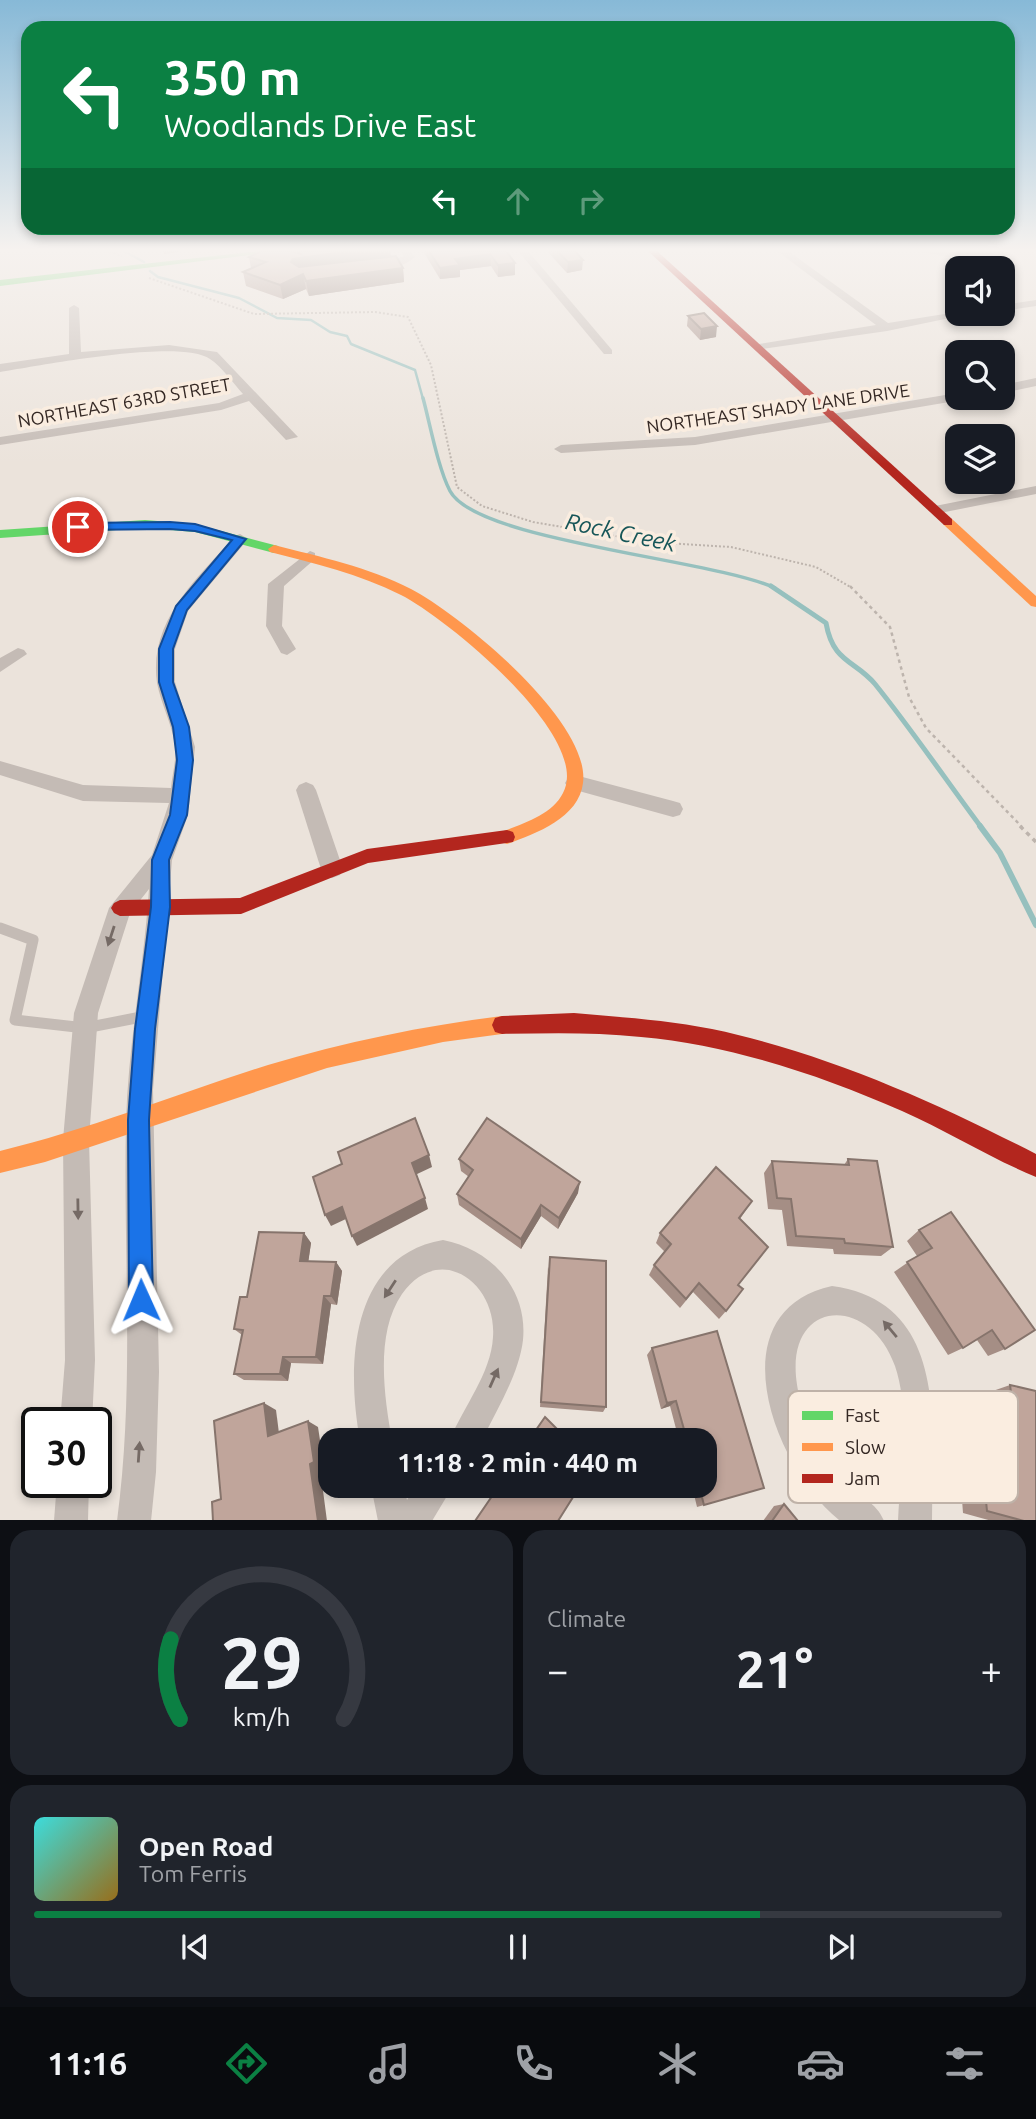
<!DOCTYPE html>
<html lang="en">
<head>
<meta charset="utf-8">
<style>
	:root { --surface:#171b24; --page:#20242c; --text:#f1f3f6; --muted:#9ea1a6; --line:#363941; --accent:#0b8043 }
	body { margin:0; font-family:Ubuntu,sans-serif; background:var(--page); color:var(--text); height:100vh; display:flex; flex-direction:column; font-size:26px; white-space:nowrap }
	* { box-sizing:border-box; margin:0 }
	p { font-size:23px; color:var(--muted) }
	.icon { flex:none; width:38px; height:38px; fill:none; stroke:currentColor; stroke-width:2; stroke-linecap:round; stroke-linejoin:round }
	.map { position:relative; height:1520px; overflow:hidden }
	.details { display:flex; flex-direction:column; gap:10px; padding:10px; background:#0d0f14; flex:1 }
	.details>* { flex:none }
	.top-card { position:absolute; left:21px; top:21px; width:994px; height:214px; border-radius:21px; box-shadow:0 4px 10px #0003; background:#0b8043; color:#fff; overflow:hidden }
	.tools { position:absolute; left:945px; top:256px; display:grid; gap:14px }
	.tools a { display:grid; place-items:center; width:70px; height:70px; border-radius:14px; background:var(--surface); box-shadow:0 4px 10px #0003; font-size:35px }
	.speed { position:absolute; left:21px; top:1407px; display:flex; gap:14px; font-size:35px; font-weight:700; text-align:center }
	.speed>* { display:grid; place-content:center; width:91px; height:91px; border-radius:50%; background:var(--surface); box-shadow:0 4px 10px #0003; line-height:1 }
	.speed .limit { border:4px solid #111; border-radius:10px; background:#fff; color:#111 }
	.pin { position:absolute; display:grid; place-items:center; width:60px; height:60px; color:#fff; margin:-30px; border:4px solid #fff; border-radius:50%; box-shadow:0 2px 7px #0007 }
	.me { position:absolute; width:77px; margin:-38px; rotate:359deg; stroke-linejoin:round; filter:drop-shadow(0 0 5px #0008) }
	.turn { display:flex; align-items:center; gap:24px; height:147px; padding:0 28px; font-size:32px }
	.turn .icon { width:91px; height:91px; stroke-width:2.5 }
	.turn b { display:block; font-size:49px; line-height:60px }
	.lanes { display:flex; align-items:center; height:66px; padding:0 28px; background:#0003; justify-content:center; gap:35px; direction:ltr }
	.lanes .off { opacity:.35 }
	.big { font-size:52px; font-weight:600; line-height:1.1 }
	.details .widget { flex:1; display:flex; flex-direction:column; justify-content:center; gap:10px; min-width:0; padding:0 24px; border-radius:21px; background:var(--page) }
	.details .dial { align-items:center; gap:0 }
	.dial svg { height:182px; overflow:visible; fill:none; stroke:var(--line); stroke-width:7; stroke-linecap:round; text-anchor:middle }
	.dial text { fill:var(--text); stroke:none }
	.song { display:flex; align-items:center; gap:21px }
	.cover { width:84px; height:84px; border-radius:10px; background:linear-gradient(135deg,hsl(180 70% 55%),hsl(40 70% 35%)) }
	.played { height:7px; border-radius:4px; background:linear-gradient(90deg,var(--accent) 75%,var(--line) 75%) }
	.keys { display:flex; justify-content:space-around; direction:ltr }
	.heat { display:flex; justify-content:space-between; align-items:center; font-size:38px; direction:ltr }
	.details .tiles { flex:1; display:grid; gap:10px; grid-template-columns:1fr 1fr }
	.widget:last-child { grid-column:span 2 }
	.trip { position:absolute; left:318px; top:1428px; width:399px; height:70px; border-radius:21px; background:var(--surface); box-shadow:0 4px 10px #0003; font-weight:600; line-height:70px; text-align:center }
	.tab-bar { display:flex; height:112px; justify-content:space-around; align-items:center; background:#090b0e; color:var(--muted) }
	.tab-bar .icon { width:49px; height:49px }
	.tab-bar .active { color:var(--accent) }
	.tab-bar b { font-size:32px; color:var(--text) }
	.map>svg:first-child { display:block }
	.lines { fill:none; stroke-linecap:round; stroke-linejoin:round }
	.stream-far3 { stroke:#96c0be; stroke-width:2.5 }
	.stream-far2 { stroke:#96c0be; stroke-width:3.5 }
	.stream-far1 { stroke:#96c0be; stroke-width:5 }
	.stream { stroke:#96c0be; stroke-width:6 }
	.path-far2 { stroke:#bdb4ad; stroke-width:2; stroke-dasharray:2 2; stroke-linecap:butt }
	.path-far1 { stroke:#bdb4ad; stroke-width:2.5; stroke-dasharray:3.5 3.5; stroke-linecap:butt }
	.path { stroke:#bdb4ad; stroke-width:3.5; stroke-dasharray:4.5 4.5; stroke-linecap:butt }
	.lane { stroke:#c4bbb5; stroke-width:11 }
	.street { fill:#c4bbb5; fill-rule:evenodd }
	.fast { fill:#63d668; fill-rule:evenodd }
	.slow { fill:#ff974d; fill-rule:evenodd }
	.jam { fill:#b3261e; fill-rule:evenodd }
	.wall { fill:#a58e85 }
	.shaded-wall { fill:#86746c }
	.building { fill:#c0a59b; stroke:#86746c; stroke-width:2 }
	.oneway { fill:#756a65 }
	.route { fill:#1a73e8; stroke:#114b97; stroke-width:2 }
	.labels { text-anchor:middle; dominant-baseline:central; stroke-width:7; stroke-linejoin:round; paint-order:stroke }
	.far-street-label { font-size:18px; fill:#342824; stroke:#faede0 }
	.water-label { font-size:23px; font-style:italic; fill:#175658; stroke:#faede0 }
	.key { fill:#faede0; stroke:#bfb2a8; stroke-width:2 }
	.key-label { font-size:19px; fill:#342824 }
</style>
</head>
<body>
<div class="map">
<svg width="1036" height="1521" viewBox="0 0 1036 1521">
	<rect width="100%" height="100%" fill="#ebe3db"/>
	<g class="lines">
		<g class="stream-far3">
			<path d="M124 251 144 262"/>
			<path d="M150 271 158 277 239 298 277 318 311 320 330 332 347 336 351 344 415 370 423 399"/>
		</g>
		<path class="stream-far2" d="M423 398C430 424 438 468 450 491 476 541 712 559 775 588"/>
		<path class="stream-far1" d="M771 586 826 623C833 663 855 660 875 684 912 730 946 780 981 827"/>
		<path class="stream" d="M980 826 1000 853 1036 925"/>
		<g class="path-far2">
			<path d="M106 251 122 256"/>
			<path d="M149 278 254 314 375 312 408 317 431 365 457 487 482 506 533 522 650 542 731 547 816 567 852 588"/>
		</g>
		<path class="path-far1" d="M850 586 890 627 909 697 926 728 1022 827"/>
		<path class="path" d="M1020 826 1036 842"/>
		<path class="lane" d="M0 928 33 940 15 1020 85 1028 146 1016"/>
		<g class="street">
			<path d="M401 251H411L415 257C405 266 382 274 370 267L404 256Z"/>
			<path d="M518 251H528L612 350V354H604Z"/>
			<path d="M777 251H788L888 323 957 312 974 313 887 331 755 350V346L759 344 876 325Z"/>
			<path d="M917 251H980L948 257Z"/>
			<path d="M1036 300V306L1003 311V305Z"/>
			<path d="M74 305 79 308 81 352 169 345 217 352 298 437 286 440 249 401 221 410 0 445V437L219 403 243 394C233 383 222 367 210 359 180 338 39 366 0 372V364L69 354V308Z"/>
			<path d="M1036 378V386L1003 393V385Z"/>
			<path d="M957 393V397H963L961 400 695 445 561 453 554 449 561 445 695 437Z"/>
			<path d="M1036 486V494L935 514 928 510 935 506Z"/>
			<path d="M240 534 248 539 188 611 175 649V682L195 747 188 815 172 860 153 1090 159 1372 156 1472 151 1521H117C135 1387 123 1256 126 1122 128 1044 144 967 149 889L130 913 98 1013 89 1140 95 1360 92 1423H60L65 1360 63 1140 74 1013 109 908 152 855 169 803 83 801 0 775V761L83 785 171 788C172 775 177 758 175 745 172 724 161 704 157 683 148 620 198 578 235 536Z"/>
			<path d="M310 551 315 553V559L284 586 282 626 296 649 287 655 281 653 266 626 268 584Z"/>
			<path d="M18 648 24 650 27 654 0 672V658Z"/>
			<path d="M575 775 673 801 680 803 683 809 680 815 673 817 568 788 565 783 568 778Z"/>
			<path d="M306 782 313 785 316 790 343 869 340 875 332 878 324 875 321 869 296 790 299 785Z"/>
			<path d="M443 1240C490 1249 528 1288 523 1340 519 1374 497 1409 482 1440H450C463 1407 491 1374 493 1337 497 1283 440 1241 402 1294 375 1333 384 1396 392 1440H360C346 1365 350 1256 443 1240Z"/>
			<path d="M832 1286C951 1302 932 1432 932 1521H898C900 1472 911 1413 895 1366 867 1287 770 1300 802 1406 810 1434 828 1462 848 1484 860 1497 877 1503 884 1521L839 1520C774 1468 715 1312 832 1286Z"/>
			<path d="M57 1482H89L88 1521H54Z"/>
			<path d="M371 1486H403L407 1500 417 1486H453L432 1521H378Z"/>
		</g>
		<g class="fast">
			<path d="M259 251H283L0 286V280Z"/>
			<path d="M145 520 195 524 278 546 280 549 274 553 195 532 145 528 0 538V530Z"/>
		</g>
		<g class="slow">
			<path d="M948 518 952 519 1036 596V607L1031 606 944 525 942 522Z"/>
			<path d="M274 545C321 557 368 567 411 589 461 615 591 722 583 783 579 818 535 834 507 844L501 842 499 837 501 832C522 824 552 815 563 793 593 737 445 617 401 595 359 574 314 563 270 552L268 549Z"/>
			<path d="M502 1016 509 1018 512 1025 509 1032 502 1034 443 1042 327 1068 45 1162 0 1173V1151C91 1129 179 1093 268 1065 345 1042 422 1026 502 1016Z"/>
		</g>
		<g class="jam">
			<path d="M648 251H657L952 519V525H944Z"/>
			<path d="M507 830 513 832 515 837 513 842 368 863 241 914 120 916 114 913 111 908 114 903 120 900 240 898 367 849Z"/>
			<path d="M574 1013C620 1017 666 1020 712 1029 826 1053 933 1101 1036 1154V1177C990 1158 947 1131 902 1111 820 1075 730 1045 641 1037 594 1032 549 1033 502 1034L495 1032 492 1025 495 1018 502 1016Z"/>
		</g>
	</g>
	<g class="wall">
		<path d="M297 251H390L391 256 403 268 404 282 309 296 306 289 283 299 246 286 243 272 251 268 249 257 297 253Z"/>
		<path d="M423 251H506L515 263V275L498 277 491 266 460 270V277L440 279Z"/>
		<path d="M547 251H575L582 270 567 273Z"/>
		<path d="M688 316 716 337 700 340 687 326Z"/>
		<path d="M459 1159 578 1193 558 1229 541 1216 521 1249 459 1205 457 1194 469 1177 461 1171Z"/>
		<path d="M848 1159 893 1247 881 1256 834 1254 833 1249 787 1246 782 1210 768 1209 764 1173 772 1161 844 1165Z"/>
		<path d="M752 1201 740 1219 738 1285 726 1311 719 1319 693 1292 680 1308 649 1275 654 1265 665 1252 656 1243 660 1233Z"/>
		<path d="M951 1212 1005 1349 988 1356 977 1340 963 1348 948 1355 894 1272 917 1256 907 1241 919 1230Z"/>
		<path d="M304 1233 311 1243 308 1262H336L342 1271 337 1305 331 1304 323 1364 291 1363 288 1381 244 1380 234 1374 242 1335 234 1329 247 1297Z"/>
		<path d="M548 1267 606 1407 603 1412 540 1407Z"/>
		<path d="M652 1348 764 1488 697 1507 692 1486H705V1440H679L670 1406 661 1409 647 1355Z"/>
		<path d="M1010 1385 1036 1521H992L963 1513 955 1406 976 1399 988 1402 987 1393Z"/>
		<path d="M784 1504 798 1521H763L774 1506Z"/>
	</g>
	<g class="shaded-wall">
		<path d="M163 251H179V252L164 254Z"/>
		<path d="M349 251H390L391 259 296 273 291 262 293 259Z"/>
		<path d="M490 254 491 266 460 270V277L440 279V268L455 259Z"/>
		<path d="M583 260 582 270 567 273 568 262Z"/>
		<path d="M515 263V275L498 277V265Z"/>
		<path d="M403 268 404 282 309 296 306 281Z"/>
		<path d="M303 274 306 289 283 299 280 285Z"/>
		<path d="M717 326 716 337 700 340 701 329Z"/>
		<path d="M429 1155 432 1167 415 1175 412 1163Z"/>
		<path d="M580 1182 578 1193 558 1229 559 1218Z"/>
		<path d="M425 1198 428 1209 357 1246 352 1236Z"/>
		<path d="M541 1205V1216L521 1249V1239Z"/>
		<path d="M342 1207 348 1218 331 1226 325 1215Z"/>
		<path d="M304 1233 311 1243 307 1271 300 1261Z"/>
		<path d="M336 1262 342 1271 337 1305 331 1296Z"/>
		<path d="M324 1296 331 1304 323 1364 316 1357Z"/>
		<path d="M283 1357 291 1363 288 1381 280 1374Z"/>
		<path d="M676 1401 670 1406 661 1409 667 1403Z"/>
		<path d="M264 1403 276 1410 280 1441 268 1436Z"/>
		<path d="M308 1421 318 1427 324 1467 320 1468 327 1521H318L310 1464Z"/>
	</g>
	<g class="building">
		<path d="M262 251H291L301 254 299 251H349L293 259 291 262 299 267 396 256 403 268 306 281 303 274 280 285 243 272 266 262 249 257Z"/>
		<path d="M429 251H506L515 263 498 265 490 254 455 259 460 265 440 268Z"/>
		<path d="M557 251H575L583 260 568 262Z"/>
		<path d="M704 313 717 326 701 329 688 316Z"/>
		<path d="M415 1118 429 1155 412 1163 425 1198 352 1236 342 1207 325 1215 313 1177 342 1164 338 1152Z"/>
		<path d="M487 1118 580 1182 559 1218 541 1205 521 1239 457 1194 473 1170 459 1159Z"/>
		<path d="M848 1159 877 1161 893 1247 845 1243 844 1239 796 1236 791 1199 777 1198 772 1161 849 1165Z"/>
		<path d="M716 1167 752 1201 739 1218 768 1247 738 1285 743 1289 726 1311 699 1283 686 1299 654 1265 671 1244 660 1233Z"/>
		<path d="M951 1212 1035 1330 1005 1349 992 1330 963 1348 907 1262 932 1248 919 1230Z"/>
		<path d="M259 1232 304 1233 300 1261 336 1262 331 1296H324L316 1357H283L280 1374H234L243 1330 234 1329 240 1297H247Z"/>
		<path d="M550 1257 606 1261V1407L541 1402Z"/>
		<path d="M717 1331 764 1488 704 1505 699 1486H705V1440H687L676 1401 667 1403 652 1348Z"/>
		<path d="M1010 1385 1036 1391V1521H1024L987 1511 976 1399 1013 1407Z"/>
		<path d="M264 1403 268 1436 308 1421 314 1462 310 1464 318 1521H213L212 1502 221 1499 214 1421Z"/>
		<path d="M545 1417 568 1440H529Z"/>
		<path d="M499 1486H580L558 1521H475Z"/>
		<path d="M784 1504 798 1521H772Z"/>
	</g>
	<defs><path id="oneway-solid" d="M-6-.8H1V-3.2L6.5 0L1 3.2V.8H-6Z" transform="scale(1.75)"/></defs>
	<g class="oneway">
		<use href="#oneway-solid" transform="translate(111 936) rotate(108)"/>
		<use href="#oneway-solid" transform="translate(78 1209) rotate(89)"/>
		<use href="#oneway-solid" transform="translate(390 1289) rotate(123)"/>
		<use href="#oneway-solid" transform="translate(890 1329) rotate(-130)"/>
		<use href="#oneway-solid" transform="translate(494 1378) rotate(-66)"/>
		<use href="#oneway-solid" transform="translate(139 1452) rotate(-86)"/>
	</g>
	<linearGradient id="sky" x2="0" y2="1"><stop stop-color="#87b9d7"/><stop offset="0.54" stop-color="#f6f2ef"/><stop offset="1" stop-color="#f6f2ef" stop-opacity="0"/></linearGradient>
	<rect width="1036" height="464" fill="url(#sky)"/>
	<path class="route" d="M170 522 195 524 246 539 187 610 173 649V682L189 727 193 760 187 815 169 860 170 907 155 1029 149 1120 153 1300 150 1308 141 1312 133 1308 129 1300 128 1120 135 1029 151 907 152 860 170 815 177 760 173 727 159 682V649L176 606 232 540 195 531 170 529 78 530 72 527 78 523Z"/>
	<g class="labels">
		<g class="far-street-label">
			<text transform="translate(124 402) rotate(-10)">NORTHEAST 63RD STREET</text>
			<text transform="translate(778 408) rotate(-8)">NORTHEAST SHADY LANE DRIVE</text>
		</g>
		<g class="water-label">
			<text transform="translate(621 532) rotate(12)">Rock Creek</text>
		</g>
	</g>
	<rect x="788" y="1391" width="230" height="112" rx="10" class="key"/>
	<rect x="802" y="1411" width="31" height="9" fill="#63d668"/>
	<rect x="802" y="1443" width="31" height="8" fill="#ff974d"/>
	<rect x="802" y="1474" width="31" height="9" fill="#b3261e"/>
	<g class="key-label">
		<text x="845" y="1422">Fast</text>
		<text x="845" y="1454">Slow</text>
		<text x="845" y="1485">Jam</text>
	</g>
</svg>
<div class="tools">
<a><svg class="icon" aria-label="sound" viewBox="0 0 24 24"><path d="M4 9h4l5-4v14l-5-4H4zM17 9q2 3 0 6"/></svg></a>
<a><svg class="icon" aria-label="search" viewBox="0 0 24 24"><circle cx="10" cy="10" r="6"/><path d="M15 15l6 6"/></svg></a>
<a><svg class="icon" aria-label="layers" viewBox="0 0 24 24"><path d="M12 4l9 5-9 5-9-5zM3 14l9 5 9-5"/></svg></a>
</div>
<div class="speed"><div class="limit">30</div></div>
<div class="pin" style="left:78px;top:527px;background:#d93025"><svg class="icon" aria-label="arrive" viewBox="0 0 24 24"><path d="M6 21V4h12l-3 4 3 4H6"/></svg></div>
<svg class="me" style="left:141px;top:1300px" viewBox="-20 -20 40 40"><path d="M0-17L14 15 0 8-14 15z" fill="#1a73e8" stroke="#fff" stroke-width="4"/></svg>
<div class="trip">11:18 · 2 min · 440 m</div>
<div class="top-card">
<div class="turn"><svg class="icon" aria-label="left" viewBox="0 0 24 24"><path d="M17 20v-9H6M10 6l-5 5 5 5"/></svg><div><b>350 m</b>Woodlands Drive East</div></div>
<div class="lanes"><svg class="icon" aria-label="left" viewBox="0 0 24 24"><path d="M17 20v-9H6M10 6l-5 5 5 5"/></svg><svg class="icon off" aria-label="ahead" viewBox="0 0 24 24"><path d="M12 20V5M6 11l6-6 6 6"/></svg><svg class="icon off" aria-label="right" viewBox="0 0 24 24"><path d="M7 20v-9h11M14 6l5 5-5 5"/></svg></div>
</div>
</div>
<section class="details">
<div class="tiles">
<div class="widget dial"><svg viewBox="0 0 100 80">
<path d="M14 69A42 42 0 1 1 86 69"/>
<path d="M14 69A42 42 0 0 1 10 34" stroke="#0b8043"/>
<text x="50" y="56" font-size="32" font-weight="700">29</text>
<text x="50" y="72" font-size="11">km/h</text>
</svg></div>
<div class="widget"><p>Climate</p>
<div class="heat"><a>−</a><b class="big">21°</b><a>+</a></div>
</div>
<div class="widget">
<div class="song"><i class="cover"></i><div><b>Open Road</b><p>Tom Ferris</p></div></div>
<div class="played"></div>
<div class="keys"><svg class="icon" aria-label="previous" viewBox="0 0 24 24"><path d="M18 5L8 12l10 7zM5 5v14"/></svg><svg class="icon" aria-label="pause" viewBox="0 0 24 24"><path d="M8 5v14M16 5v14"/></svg><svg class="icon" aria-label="next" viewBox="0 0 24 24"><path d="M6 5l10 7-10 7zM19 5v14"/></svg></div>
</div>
</div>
</section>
<nav class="tab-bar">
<b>11:16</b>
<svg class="icon active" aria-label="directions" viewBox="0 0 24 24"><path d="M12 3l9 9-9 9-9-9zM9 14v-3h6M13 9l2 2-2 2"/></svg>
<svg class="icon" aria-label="music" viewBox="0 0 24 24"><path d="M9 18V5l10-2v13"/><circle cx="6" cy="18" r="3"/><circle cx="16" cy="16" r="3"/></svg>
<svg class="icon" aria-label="phone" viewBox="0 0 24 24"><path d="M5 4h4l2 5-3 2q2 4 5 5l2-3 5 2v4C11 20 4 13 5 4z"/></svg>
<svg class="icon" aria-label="climate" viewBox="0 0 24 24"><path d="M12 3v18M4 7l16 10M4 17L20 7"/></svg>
<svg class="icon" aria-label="car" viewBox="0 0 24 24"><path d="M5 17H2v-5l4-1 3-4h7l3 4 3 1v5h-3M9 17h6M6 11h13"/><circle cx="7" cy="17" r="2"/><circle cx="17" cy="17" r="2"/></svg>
<svg class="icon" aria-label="filters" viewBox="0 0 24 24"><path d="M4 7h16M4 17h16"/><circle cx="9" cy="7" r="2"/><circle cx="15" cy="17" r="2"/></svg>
</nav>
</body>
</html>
